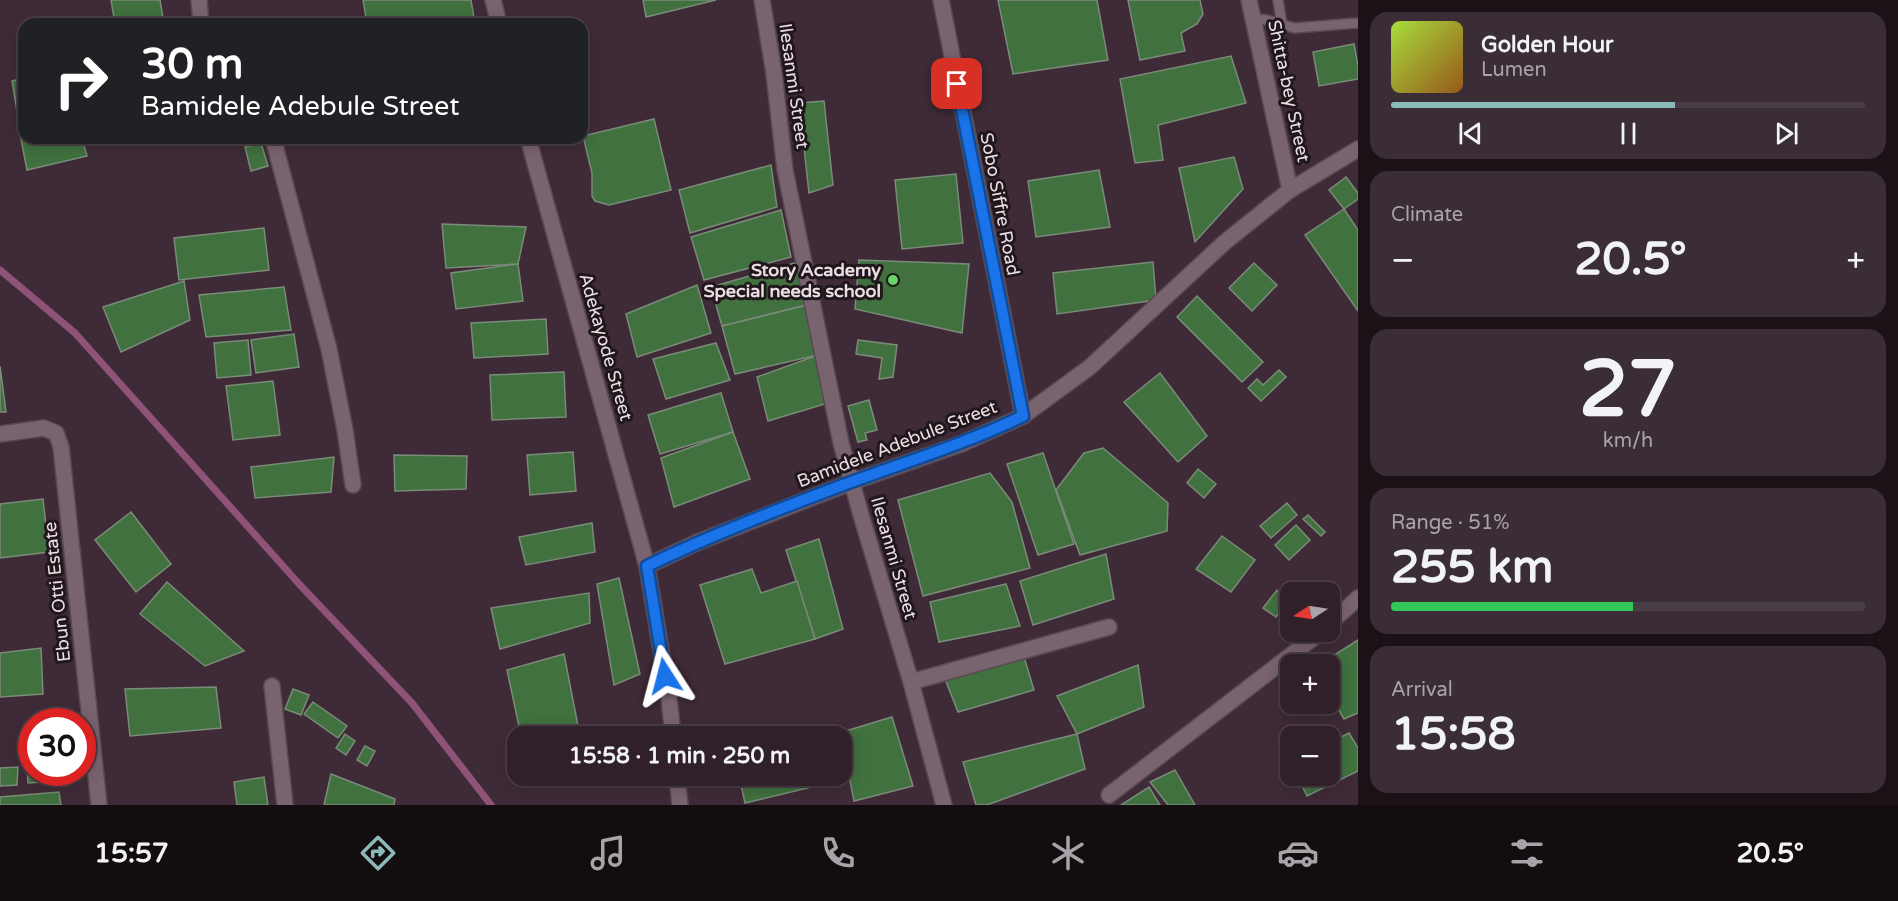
<!DOCTYPE html>
<html lang="en">
<head>
<meta charset="utf-8">
<style>
	:root { --surface:#2f2029; --page:#3b2d35; --text:#f1f3f6; --muted:#a7a3a8; --line:#4a3e46; --accent:#8bbbb9 }
	body { margin:0; font-family:"Varela Round",sans-serif; background:var(--page); color:var(--text); height:100vh; display:flex; flex-direction:column; font-size:22px; white-space:nowrap }
	* { box-sizing:border-box; margin:0 }
	p { font-size:20px; color:var(--muted) }
	.icon { flex:none; width:33px; height:33px; fill:none; stroke:currentColor; stroke-width:2; stroke-linecap:round; stroke-linejoin:round }
	.map { position:relative; flex:1; overflow:hidden }
	.sheet { display:flex; flex-direction:column; gap:12px; padding:12px; background:#1a1217; width:540px }
	.sheet>* { flex:none }
	.banner { position:absolute; left:18px; top:18px; width:570px; height:126px; border-radius:18px; box-shadow:0 3px 15px #0003,0 0 0 2px var(--line); background:#202124; color:#fff; overflow:hidden }
	.needle { width:39px; rotate:258deg }
	.buttons { position:absolute; left:1280px; top:582px; display:grid; gap:12px }
	.buttons a { display:grid; place-items:center; width:60px; height:60px; border-radius:12px; background:var(--surface); box-shadow:0 3px 15px #0003,0 0 0 2px var(--line); font-size:30px }
	.speed { position:absolute; left:18px; top:708px; display:flex; gap:12px; font-size:30px; font-weight:700; text-align:center }
	.speed>* { display:grid; place-content:center; width:78px; height:78px; border-radius:50%; background:var(--surface); box-shadow:0 3px 15px #0003,0 0 0 2px var(--line); line-height:1 }
	.speed .limit { border:9px solid #d22; background:#fff; color:#111 }
	.pin { position:absolute; display:grid; place-items:center; width:51px; height:51px; color:#fff; margin:-26px; border-radius:12px; box-shadow:0 3px 9px #0006 }
	.me { position:absolute; width:66px; margin:-33px; rotate:351deg; stroke-linejoin:round; filter:drop-shadow(0 0 4px #0008) }
	.turn { display:flex; align-items:center; gap:21px; height:126px; padding:0 24px; font-size:27px }
	.turn .icon { width:78px; height:78px; stroke-width:2.5 }
	.turn b { display:block; font-size:42px; line-height:51px }
	.big { font-size:45px; font-weight:700; line-height:1.1 }
	.sheet .tile { flex:1; display:flex; flex-direction:column; justify-content:center; gap:9px; min-width:0; padding:0 21px; border-radius:18px; background:var(--page) }
	.sheet .dial { align-items:center; gap:0 }
	.dial b { font-size:78px; line-height:1 }
	.song { display:flex; align-items:center; gap:18px }
	.cover { width:72px; height:72px; border-radius:9px; background:linear-gradient(135deg,hsl(80 70% 55%),hsl(30 70% 35%)) }
	.played { height:6px; border-radius:3px; background:linear-gradient(90deg,var(--accent) 60%,var(--line) 60%) }
	.keys { display:flex; justify-content:space-around; direction:ltr }
	.heat { display:flex; justify-content:space-between; align-items:center; font-size:33px; direction:ltr }
	.charge { height:9px; border-radius:4px; background:linear-gradient(90deg,#34c759 51%,var(--line) 0) }
	.trip { position:absolute; left:507px; top:726px; width:345px; height:60px; border-radius:18px; background:var(--surface); box-shadow:0 3px 15px #0003,0 0 0 2px var(--line); font-weight:700; line-height:60px; text-align:center }
	.tabs { display:flex; height:96px; justify-content:space-around; align-items:center; background:#130d10; color:var(--muted) }
	.tabs .icon { width:42px; height:42px }
	.tabs .on { color:var(--accent) }
	.tabs b { font-size:27px; color:var(--text) }
	main { display:flex; flex:1; min-height:0 }
	.map>svg:first-child { display:block }
	.lines { fill:none; stroke-linecap:round; stroke-linejoin:round }
	.stream { stroke:#8f5378; stroke-width:7 }
	.building { fill:#41713f; stroke:#7a8b79; stroke-width:1.5 }
	.lane-casing { stroke:#584952; stroke-width:12 }
	.street-casing { stroke:#584952; stroke-width:18 }
	.lane { stroke:#79636f; stroke-width:9 }
	.street { stroke:#79636f; stroke-width:15 }
	.route-casing { stroke:#114b97; stroke-width:15 }
	.route { stroke:#1a73e8; stroke-width:10 }
	.poi-dot { fill:#67d466; stroke:#20171c; stroke-width:2 }
	.labels { text-anchor:middle; dominant-baseline:central; stroke-width:6; stroke-linejoin:round; paint-order:stroke }
	.street-label { font-size:18px; fill:#ebdee5; stroke:#20171c }
	.poi-label { font-size:18px; font-weight:bold; fill:#ebdee5; stroke:#20171c; text-anchor:end }
</style>
</head>
<body>
<main>
<div class="map">
<svg width="1358" height="805" viewBox="0 0 1358 805">
	<rect width="100%" height="100%" fill="#3f2b37"/>
	<g class="lines">
		<path class="stream" d="M0 270 75 333 300 585 412 703 491 805"/>
	</g>
	<g class="building">
		<path d="M111 0H160L164 24H115Z"/>
		<path d="M363 0H471L475 24H367Z"/>
		<path d="M643 0H716L646 17Z"/>
		<path d="M998 0H1097L1108 60 1013 74Z"/>
		<path d="M1128 0H1200L1203 14 1197 24 1181 33 1185 51 1140 60Z"/>
		<path d="M1354 44 1358 66V79L1319 86 1313 52Z"/>
		<path d="M1231 56 1246 103 1158 125 1163 160 1135 163 1120 79Z"/>
		<path d="M24 78V122L19 123 12 81Z"/>
		<path d="M824 101 833 185 809 193 799 103Z"/>
		<path d="M654 119 671 190 609 205 595 201 592 196V173L583 136Z"/>
		<path d="M24 133V138H82L87 156 27 170 20 134Z"/>
		<path d="M261 143 268 166 251 171 245 147Z"/>
		<path d="M1234 157 1243 189 1195 242 1179 168Z"/>
		<path d="M771 165 777 207 690 233 679 190Z"/>
		<path d="M1099 170 1110 227 1036 237 1028 181Z"/>
		<path d="M956 174 963 243 902 249 895 180Z"/>
		<path d="M1346 177 1358 193V199L1344 209 1329 190Z"/>
		<path d="M1344 209 1358 230V311L1305 235Z"/>
		<path d="M781 210 791 257 704 280 691 237Z"/>
		<path d="M442 224 526 227 518 264 446 268Z"/>
		<path d="M264 228 269 270 179 280 174 238Z"/>
		<path d="M859 260 969 264 962 333 855 309Z"/>
		<path d="M798 262 807 305 722 326 711 287Z"/>
		<path d="M1153 262 1156 300 1057 314 1053 273Z"/>
		<path d="M1254 263 1277 285 1252 311 1229 288Z"/>
		<path d="M518 264 523 301 456 309 451 273Z"/>
		<path d="M184 281 190 320 121 352 103 307Z"/>
		<path d="M697 285 711 333 637 357 626 314Z"/>
		<path d="M284 287 291 330 206 337 199 295Z"/>
		<path d="M1197 296 1263 362 1242 382 1177 317Z"/>
		<path d="M807 305 818 355 735 374 722 326Z"/>
		<path d="M546 319 548 354 474 358 471 323Z"/>
		<path d="M294 334 299 367 256 373 251 340Z"/>
		<path d="M248 340 251 375 217 378 214 343Z"/>
		<path d="M858 340 897 345 893 377 879 379 882 358 856 354Z"/>
		<path d="M716 343 730 380 666 399 653 359Z"/>
		<path d="M818 355 828 403 768 421 757 377Z"/>
		<path d="M0 366 6 412H0Z"/>
		<path d="M1279 370 1286 377 1261 401 1248 388 1257 379 1263 385Z"/>
		<path d="M564 372 566 417 492 420 490 375Z"/>
		<path d="M1160 373 1207 436 1178 462 1124 402Z"/>
		<path d="M273 381 280 435 233 440 226 386Z"/>
		<path d="M721 393 733 432 660 454 648 415Z"/>
		<path d="M869 400 877 430 865 433 867 440 858 442 848 406Z"/>
		<path d="M733 432 750 479 674 507 661 458Z"/>
		<path d="M1103 448 1168 503 1167 531 1080 555 1056 490 1084 453Z"/>
		<path d="M573 452 576 491 530 495 527 455Z"/>
		<path d="M1043 453 1074 544 1038 555 1007 464Z"/>
		<path d="M394 455 467 456 466 489 395 491Z"/>
		<path d="M334 457 331 492 255 498 251 467Z"/>
		<path d="M1198 469 1216 484 1204 498 1187 483Z"/>
		<path d="M990 473 1012 502 1030 568 923 596 898 500Z"/>
		<path d="M43 499 49 552 0 558V504Z"/>
		<path d="M1287 503 1297 515 1271 538 1260 526Z"/>
		<path d="M131 512 171 564 136 592 95 540Z"/>
		<path d="M1308 515 1325 532 1321 536 1303 519Z"/>
		<path d="M592 523 595 552 526 565 519 537Z"/>
		<path d="M1296 525 1310 540 1289 560 1275 545Z"/>
		<path d="M1222 536 1255 560 1231 592 1196 569Z"/>
		<path d="M819 539 843 629 815 639 786 550Z"/>
		<path d="M1106 554 1114 599 1033 625 1020 581Z"/>
		<path d="M752 569 761 593 797 581 815 639 725 664 700 585Z"/>
		<path d="M619 578 640 674 614 685 597 584Z"/>
		<path d="M167 582 244 651 205 666 140 614Z"/>
		<path d="M1006 584 1020 626 939 642 930 602Z"/>
		<path d="M1277 590 1289 599 1276 617 1263 608Z"/>
		<path d="M589 593 590 623 500 649 491 608Z"/>
		<path d="M1358 640V713L1344 719 1330 695 1336 691 1329 683V674L1341 665 1333 656Z"/>
		<path d="M41 648 43 694 0 697V653Z"/>
		<path d="M564 654 580 736H521L507 670Z"/>
		<path d="M1024 657 1034 690 958 712 945 679Z"/>
		<path d="M1138 665 1144 707 1077 734 1057 696Z"/>
		<path d="M216 687 221 728 130 736 125 689Z"/>
		<path d="M293 689 309 695 301 715 285 709Z"/>
		<path d="M313 702 347 726 338 738 304 714Z"/>
		<path d="M892 717 913 786 854 801 848 771 842 772V736H829Z"/>
		<path d="M1349 733 1358 748V771L1307 796 1297 776H1329V743Z"/>
		<path d="M345 734 355 741 346 755 336 748Z"/>
		<path d="M1077 734 1085 769 987 805H976L963 762Z"/>
		<path d="M365 746 375 751 367 766 357 760Z"/>
		<path d="M18 767 17 785 0 786V768Z"/>
		<path d="M32 767V772H61V781L28 783 27 768Z"/>
		<path d="M1175 770 1195 805H1168L1150 782Z"/>
		<path d="M331 774 395 799 394 805H324Z"/>
		<path d="M739 776H805L808 788 745 803Z"/>
		<path d="M264 777 268 805H237L234 782Z"/>
		<path d="M1149 787 1160 805H1121Z"/>
		<path d="M59 792 61 805H0V797Z"/>
	</g>
	<g class="lines">
		<g class="lane-casing">
			<g id="lane">
				<path d="M1278 0 1282 25"/>
				<path d="M1253 19 1267 20 1294 28 1358 23"/>
			</g>
		</g>
		<g class="street-casing">
			<g id="street">
				<path d="M199 0 201 24"/>
				<path d="M493 0 499 24"/>
				<path d="M762 0 774 74 785 170 841 443 861 515 911 682 944 805"/>
				<path d="M941 0 1023 416"/>
				<path d="M1249 0 1290 190"/>
				<path d="M273 138 329 349 345 430 353 485"/>
				<path d="M528 138 647 566"/>
				<path d="M0 434 44 428 56 433 61 447 99 805"/>
				<path d="M1329 624 1358 598"/>
				<path d="M911 682 1109 627"/>
				<path d="M272 686 285 805"/>
				<path d="M673 736 669 698 647 566 698 542 852 482 961 444 1023 416 1090 367 1225 242 1290 190 1358 149"/>
				<path d="M677 776 680 805"/>
				<path d="M1109 795 1321 632"/>
			</g>
		</g>
		<use href="#lane" class="lane"/>
		<use href="#street" class="street"/>
	</g>
	<g class="lines">
		<g class="route-casing">
			<path id="route" d="M665 676 647 566C713 534 782 508 851 482 909 461 967 443 1023 416L957 84"/>
		</g>
		<use href="#route" class="route"/>
	</g>
	<circle class="poi-dot" cx="893" cy="280" r="6"/>
	<g class="labels">
		<g class="street-label">
			<text transform="translate(794 86) rotate(82)">Ilesanmi Street</text>
			<text transform="translate(1289 91) rotate(78)">Shitta-bey Street</text>
			<text transform="translate(1000 204) rotate(79)">Sobo Siffre Road</text>
			<text transform="translate(606 347) rotate(74)">Adekayode Street</text>
			<text transform="translate(897 444) rotate(-21)">Bamidele Adebule Street</text>
			<text transform="translate(894 558) rotate(74)">Ilesanmi Street</text>
			<text transform="translate(57 592) rotate(-96)">Ebun Otti Estate</text>
		</g>
		<g class="poi-label">
			<text x="881" y="270">Story Academy<tspan x="881" dy="21">Special needs school</tspan></text>
		</g>
	</g>
</svg>
<div class="buttons">
<a><svg class="needle" viewBox="-14 -14 28 28"><path d="M0-13l5 13h-10z" fill="#e53935"/><path d="M0 13l5-13h-10z" fill="#a7a3a8"/></svg></a>
<a>+</a>
<a>−</a>
</div>
<div class="speed"><div class="limit">30</div></div>
<div class="pin" style="left:957px;top:84px;background:#d93025"><svg class="icon" aria-label="arrive" viewBox="0 0 24 24"><path d="M6 21V4h12l-3 4 3 4H6"/></svg></div>
<svg class="me" style="left:665px;top:676px" viewBox="-20 -20 40 40"><path d="M0-17L14 15 0 8-14 15z" fill="#1a73e8" stroke="#fff" stroke-width="4"/></svg>
<div class="trip">15:58 · 1 min · 250 m</div>
<div class="banner">
<div class="turn"><svg class="icon" aria-label="right" viewBox="0 0 24 24"><path d="M7 20v-9h11M14 6l5 5-5 5"/></svg><div><b>30 m</b>Bamidele Adebule Street</div></div>
</div>
</div>
<section class="sheet">
<div class="tile">
<div class="song"><i class="cover"></i><div><b>Golden Hour</b><p>Lumen</p></div></div>
<div class="played"></div>
<div class="keys"><svg class="icon" aria-label="previous" viewBox="0 0 24 24"><path d="M18 5L8 12l10 7zM5 5v14"/></svg><svg class="icon" aria-label="pause" viewBox="0 0 24 24"><path d="M8 5v14M16 5v14"/></svg><svg class="icon" aria-label="next" viewBox="0 0 24 24"><path d="M6 5l10 7-10 7zM19 5v14"/></svg></div>
</div>
<div class="tile"><p>Climate</p>
<div class="heat"><a>−</a><b class="big">20.5°</b><a>+</a></div>
</div>
<div class="tile dial"><b>27</b><p>km/h</p></div>
<div class="tile"><p>Range · 51%</p><b class="big">255 km</b><div class="charge"></div></div>
<div class="tile"><p>Arrival</p><b class="big">15:58</b></div>
</section>
</main>
<nav class="tabs">
<b>15:57</b>
<svg class="icon on" aria-label="directions" viewBox="0 0 24 24"><path d="M12 3l9 9-9 9-9-9zM9 14v-3h6M13 9l2 2-2 2"/></svg>
<svg class="icon" aria-label="music" viewBox="0 0 24 24"><path d="M9 18V5l10-2v13"/><circle cx="6" cy="18" r="3"/><circle cx="16" cy="16" r="3"/></svg>
<svg class="icon" aria-label="phone" viewBox="0 0 24 24"><path d="M5 4h4l2 5-3 2q2 4 5 5l2-3 5 2v4C11 20 4 13 5 4z"/></svg>
<svg class="icon" aria-label="climate" viewBox="0 0 24 24"><path d="M12 3v18M4 7l16 10M4 17L20 7"/></svg>
<svg class="icon" aria-label="car" viewBox="0 0 24 24"><path d="M5 17H2v-5l4-1 3-4h7l3 4 3 1v5h-3M9 17h6M6 11h13"/><circle cx="7" cy="17" r="2"/><circle cx="17" cy="17" r="2"/></svg>
<svg class="icon" aria-label="filters" viewBox="0 0 24 24"><path d="M4 7h16M4 17h16"/><circle cx="9" cy="7" r="2"/><circle cx="15" cy="17" r="2"/></svg>
<b>20.5°</b>
</nav>
</body>
</html>
